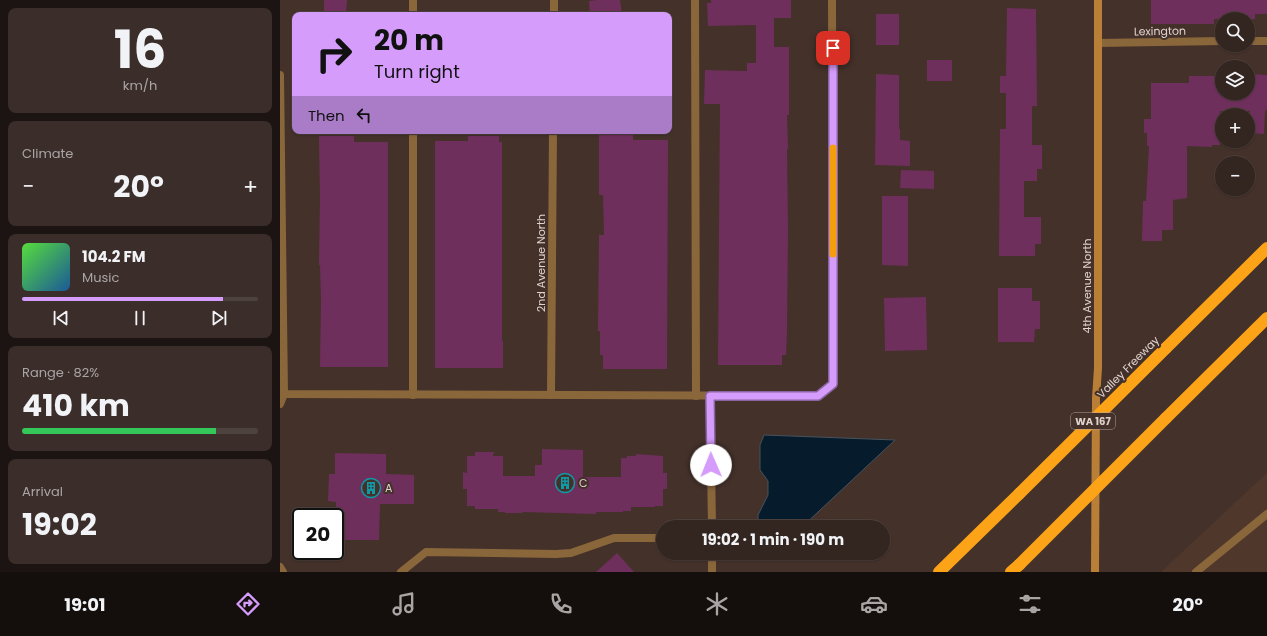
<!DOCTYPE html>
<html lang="en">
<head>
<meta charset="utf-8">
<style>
	:root { --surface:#332520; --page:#3b2d29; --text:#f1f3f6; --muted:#a9a5a5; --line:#4e423e; --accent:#d59cfb }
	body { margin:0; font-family:Poppins,sans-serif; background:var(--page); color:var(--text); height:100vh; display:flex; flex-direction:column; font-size:15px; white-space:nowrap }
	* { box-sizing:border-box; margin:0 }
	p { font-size:13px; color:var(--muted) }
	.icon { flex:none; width:22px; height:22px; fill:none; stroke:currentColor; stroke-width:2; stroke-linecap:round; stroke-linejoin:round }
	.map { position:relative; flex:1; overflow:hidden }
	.details { display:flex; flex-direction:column; gap:8px; padding:8px; background:#1c1412; width:280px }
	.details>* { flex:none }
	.banner { position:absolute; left:12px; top:12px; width:380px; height:122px; border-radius:8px; box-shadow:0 1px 3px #0004,0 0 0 1px var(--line); background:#d59cfb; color:#111; overflow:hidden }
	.tools { position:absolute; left:935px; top:12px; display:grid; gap:8px }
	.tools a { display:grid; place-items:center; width:40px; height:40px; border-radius:50%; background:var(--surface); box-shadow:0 1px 3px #0004,0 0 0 1px var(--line); font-size:20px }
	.speed { position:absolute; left:12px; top:508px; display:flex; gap:8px; font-size:20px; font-weight:700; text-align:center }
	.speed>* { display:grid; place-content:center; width:52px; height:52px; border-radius:50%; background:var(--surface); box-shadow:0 1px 3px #0004,0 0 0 1px var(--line); line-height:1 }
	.speed .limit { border:2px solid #111; border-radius:6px; background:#fff; color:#111 }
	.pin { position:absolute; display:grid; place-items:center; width:34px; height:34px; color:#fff; margin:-17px; border-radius:8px; box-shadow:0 2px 6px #0006 }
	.me { position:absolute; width:44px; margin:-22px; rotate:359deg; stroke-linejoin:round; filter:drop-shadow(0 0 3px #0008) }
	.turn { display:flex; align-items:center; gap:14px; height:84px; padding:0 16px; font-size:18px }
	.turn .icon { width:52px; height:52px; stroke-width:2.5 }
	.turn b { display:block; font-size:28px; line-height:34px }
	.then { display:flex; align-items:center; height:38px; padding:0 16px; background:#0003; gap:8px; font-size:15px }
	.big { font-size:30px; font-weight:700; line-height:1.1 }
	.details .widget { flex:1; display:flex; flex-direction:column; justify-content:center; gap:6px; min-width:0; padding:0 14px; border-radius:8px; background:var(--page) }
	.details .dial { align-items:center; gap:0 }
	.dial b { font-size:52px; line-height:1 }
	.song { display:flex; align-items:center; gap:12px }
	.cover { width:48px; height:48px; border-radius:6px; background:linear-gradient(135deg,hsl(110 70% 55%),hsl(210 70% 35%)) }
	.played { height:4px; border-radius:2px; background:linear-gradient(90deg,var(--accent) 85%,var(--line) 85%) }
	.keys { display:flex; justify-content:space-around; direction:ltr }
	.heat { display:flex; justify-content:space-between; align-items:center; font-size:22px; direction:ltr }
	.charge { height:6px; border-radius:3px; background:linear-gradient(90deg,#34c759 82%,var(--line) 0) }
	.trip { position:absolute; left:376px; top:520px; width:234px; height:40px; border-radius:20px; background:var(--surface); box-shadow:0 1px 3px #0004,0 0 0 1px var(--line); font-weight:700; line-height:40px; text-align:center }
	.tabs { display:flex; height:64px; justify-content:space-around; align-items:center; background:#140f0d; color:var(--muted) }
	.tabs .icon { width:28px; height:28px }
	.tabs .selected { color:var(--accent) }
	.tabs b { font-size:18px; color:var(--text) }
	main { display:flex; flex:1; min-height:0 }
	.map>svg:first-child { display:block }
	.built { fill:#50372c }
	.water { fill:#061c2c; stroke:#47535d }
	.building { fill:#6f2f5c }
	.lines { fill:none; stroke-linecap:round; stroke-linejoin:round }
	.lane { stroke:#8a663b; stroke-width:8 }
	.street { stroke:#8a663b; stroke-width:8 }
	.secondary { stroke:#b97f36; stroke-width:8 }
	.highway { stroke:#fda317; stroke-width:12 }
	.highway-bridge { stroke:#fda317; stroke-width:12 }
	.route-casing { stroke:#8a65a3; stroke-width:10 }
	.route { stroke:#d59cfb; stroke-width:7 }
	.slow { stroke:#f59e0b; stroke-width:7 }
	.labels { text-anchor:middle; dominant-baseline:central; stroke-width:4; stroke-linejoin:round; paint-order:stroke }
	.shield { fill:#44312a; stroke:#b1a29e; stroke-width:1 }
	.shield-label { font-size:10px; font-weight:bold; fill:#e0d3cf }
	.street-label { font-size:11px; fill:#e0d3cf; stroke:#44312a }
	.poi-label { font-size:11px; fill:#e0d3cf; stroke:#44312a; text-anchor:start }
</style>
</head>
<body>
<main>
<section class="details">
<div class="widget dial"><b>16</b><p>km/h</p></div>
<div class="widget"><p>Climate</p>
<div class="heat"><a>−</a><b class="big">20°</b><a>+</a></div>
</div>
<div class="widget">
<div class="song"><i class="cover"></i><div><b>104.2 FM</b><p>Music</p></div></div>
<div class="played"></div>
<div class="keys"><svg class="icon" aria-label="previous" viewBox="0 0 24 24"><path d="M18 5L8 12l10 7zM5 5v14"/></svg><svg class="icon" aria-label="pause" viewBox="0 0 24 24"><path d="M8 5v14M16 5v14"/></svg><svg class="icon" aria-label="next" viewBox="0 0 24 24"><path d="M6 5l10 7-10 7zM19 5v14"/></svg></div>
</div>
<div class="widget"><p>Range · 82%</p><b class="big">410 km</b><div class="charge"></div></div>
<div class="widget"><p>Arrival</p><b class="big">19:02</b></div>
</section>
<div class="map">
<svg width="987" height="572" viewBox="0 0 987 572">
	<rect width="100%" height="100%" fill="#44312a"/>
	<path class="built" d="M987 473V572H881Z"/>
	<path class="water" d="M484 435 615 440 522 527H478V515L488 495V481L480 470V445Z"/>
	<g class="building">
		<path d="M44 0H67L66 15H44Z"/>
		<path d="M317 0H340L342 15H310L309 1Z"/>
		<path d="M431 0H511V18H494V47H509V115H507L508 149H507L508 229 507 331 506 355H502V365H438L440 104H424L425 70 467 71V63H476V25L428 26 427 3H431Z"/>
		<path d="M871 0H987V14H975V19H934V24H871Z"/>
		<path d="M727 8 756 9 757 106H752V145H762V169H757V181H744V217H761V244H755V256H719L720 129H726V93H720V76H726Z"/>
		<rect x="596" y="14" width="23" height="31"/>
		<rect x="647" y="60" width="25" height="21"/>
		<path d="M596 74 619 75V129H620V140L630 141V166L595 165Z"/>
		<path d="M968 74 987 75V108L986 111H985L984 134 970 133V111H940V145H932V147L907 146V198L893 200V230H882V241H862L863 201H866L869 146H867V133H864V119H871V83H909V76H938V93H968Z"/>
		<path d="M319 133H353V140H388L387 369H323V355H320V331H318L319 235H324L323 195H319Z"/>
		<path d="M39 136H74V142H108V367H40L41 299 40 265H39L40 197Z"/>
		<path d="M188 136H219V142H222V341H223V368H155V141H188Z"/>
		<path d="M621 170 654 171V189L620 188Z"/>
		<path d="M602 196H628V266L602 265Z"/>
		<path d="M718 288H752V301H760V329H755L754 342H718Z"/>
		<path d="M646 297 647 350 605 351 604 298Z"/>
		<path d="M262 449 303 450V477H341V458H347V456H356V454L383 456V473H387V489H383V506H375V507H351V511H343V512H316V514L242 512V513H225V512H218V509H195V506H187V489H183V472L187 473V456H195V452H214L213 456H223V476H255V465H262Z"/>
		<path d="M55 453 106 454V474L134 475V504H100L99 540H65V525H56V502L48 501 49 474H55Z"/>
		<path d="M337 553 354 572H316Z"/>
	</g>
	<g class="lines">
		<g class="lane">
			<path d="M133 0V15"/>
			<path d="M415 0 416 396"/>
			<path d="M133 131V395"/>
			<path d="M430 396 432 527"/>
			<path d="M0 404 4 394"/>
			<path d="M0 567 3 572"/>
			<path d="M121 572 146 552 276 554 291 553 334 538H383"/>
			<path d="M432 572V553"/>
			<path d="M916 572 987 514"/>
		</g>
		<g class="street">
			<path d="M274 15V0"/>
			<path d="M968 41H987"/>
			<path d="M818 43 942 41"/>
			<path d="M0 75 4 394 538 396 553 384 552 0"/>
			<path d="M271 395 273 131"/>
		</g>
		<path class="secondary" d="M815 572 816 398 818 368V0"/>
		<g class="highway">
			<path d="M886 348 987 248"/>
			<path d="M886 418 987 318"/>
			<path d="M659 572 739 494"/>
			<path d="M731 572 739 565"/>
		</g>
		<g class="highway-bridge">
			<path d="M739 494 886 348"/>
			<path d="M739 565 886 418"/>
		</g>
	</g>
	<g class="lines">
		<g class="route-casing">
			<path id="route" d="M431 465 430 396H538L553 384V48"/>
		</g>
		<use href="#route" class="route"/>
		<path class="slow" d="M553 148V254"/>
	</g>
	<defs>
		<g id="building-ring" transform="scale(1)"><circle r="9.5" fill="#44312a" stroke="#0f9aa8" stroke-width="1.5"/><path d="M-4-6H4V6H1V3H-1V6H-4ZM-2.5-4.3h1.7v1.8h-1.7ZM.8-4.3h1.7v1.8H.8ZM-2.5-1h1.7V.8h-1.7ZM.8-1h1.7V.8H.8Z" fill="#0f9aa8"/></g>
	</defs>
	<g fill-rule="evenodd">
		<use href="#building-ring" x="285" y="483"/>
		<use href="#building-ring" x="91" y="488"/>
	</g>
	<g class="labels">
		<rect class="shield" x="791" y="413" width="44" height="16" rx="3"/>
		<g class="shield-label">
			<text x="813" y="421">WA 167</text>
		</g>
		<g class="street-label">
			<text transform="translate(880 31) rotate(-1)">Lexington</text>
			<text transform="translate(261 263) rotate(-90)">2nd Avenue North</text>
			<text transform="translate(807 286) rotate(-90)">4th Avenue North</text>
			<text transform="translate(848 367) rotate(-45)">Valley Freeway</text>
		</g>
		<g class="poi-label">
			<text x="299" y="483">C</text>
			<text x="105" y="488">A</text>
		</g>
	</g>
</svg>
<div class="tools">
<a><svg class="icon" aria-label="search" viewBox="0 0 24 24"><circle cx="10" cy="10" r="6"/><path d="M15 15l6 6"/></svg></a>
<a><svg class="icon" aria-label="layers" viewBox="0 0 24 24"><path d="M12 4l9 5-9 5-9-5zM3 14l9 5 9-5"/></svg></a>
<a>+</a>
<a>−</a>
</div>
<div class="speed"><div class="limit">20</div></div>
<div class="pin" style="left:553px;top:48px;background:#d93025"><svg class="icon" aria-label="arrive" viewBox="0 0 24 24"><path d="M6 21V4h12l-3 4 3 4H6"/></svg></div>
<svg class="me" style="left:431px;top:465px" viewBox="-20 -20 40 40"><circle r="19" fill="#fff"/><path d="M0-13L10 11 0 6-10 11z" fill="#d59cfb"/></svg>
<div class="trip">19:02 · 1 min · 190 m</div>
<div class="banner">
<div class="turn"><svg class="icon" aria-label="right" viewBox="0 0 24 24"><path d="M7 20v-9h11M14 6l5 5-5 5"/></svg><div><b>20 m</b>Turn right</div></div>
<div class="then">Then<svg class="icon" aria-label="left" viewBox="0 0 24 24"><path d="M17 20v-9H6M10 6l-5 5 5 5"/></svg></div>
</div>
</div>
</main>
<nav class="tabs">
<b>19:01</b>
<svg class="icon selected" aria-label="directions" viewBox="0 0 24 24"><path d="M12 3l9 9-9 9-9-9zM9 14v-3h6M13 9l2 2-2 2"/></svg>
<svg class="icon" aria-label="music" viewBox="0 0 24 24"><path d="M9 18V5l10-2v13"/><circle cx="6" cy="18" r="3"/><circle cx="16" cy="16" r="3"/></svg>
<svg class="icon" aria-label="phone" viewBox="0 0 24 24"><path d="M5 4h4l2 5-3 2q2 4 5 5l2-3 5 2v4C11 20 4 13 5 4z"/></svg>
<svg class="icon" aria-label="climate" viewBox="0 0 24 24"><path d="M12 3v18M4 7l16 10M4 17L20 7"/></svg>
<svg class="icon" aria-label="car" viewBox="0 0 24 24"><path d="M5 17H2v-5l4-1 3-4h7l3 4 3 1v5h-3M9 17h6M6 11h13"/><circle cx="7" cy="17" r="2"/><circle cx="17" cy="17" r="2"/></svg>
<svg class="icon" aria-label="filters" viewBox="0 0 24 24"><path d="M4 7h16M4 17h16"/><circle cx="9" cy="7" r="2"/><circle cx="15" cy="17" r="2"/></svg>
<b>20°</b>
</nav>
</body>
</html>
